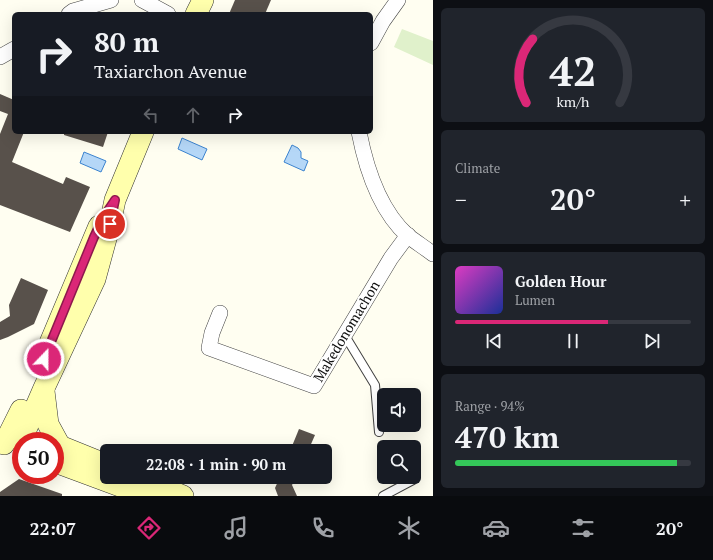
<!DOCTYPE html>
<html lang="en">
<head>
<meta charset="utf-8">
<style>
	:root { --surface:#171b24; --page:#20242c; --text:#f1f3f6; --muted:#9ea1a6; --line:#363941; --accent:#db2777 }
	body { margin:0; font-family:"PT Serif",serif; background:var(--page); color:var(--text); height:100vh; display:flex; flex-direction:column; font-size:15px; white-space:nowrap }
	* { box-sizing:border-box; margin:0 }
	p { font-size:13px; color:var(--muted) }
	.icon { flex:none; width:22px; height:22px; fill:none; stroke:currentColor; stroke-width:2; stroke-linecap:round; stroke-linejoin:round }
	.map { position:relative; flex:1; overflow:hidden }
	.sheet { display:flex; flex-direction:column; gap:8px; padding:8px; background:#0d0f14; width:280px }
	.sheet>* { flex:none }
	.top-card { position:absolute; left:12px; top:12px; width:361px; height:122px; border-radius:6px; box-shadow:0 4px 16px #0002; background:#171b24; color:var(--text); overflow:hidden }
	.fabs { position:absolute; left:377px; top:388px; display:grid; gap:8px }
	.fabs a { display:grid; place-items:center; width:44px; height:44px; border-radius:6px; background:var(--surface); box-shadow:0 4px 16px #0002; font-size:20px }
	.speed { position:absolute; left:12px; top:432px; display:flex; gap:8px; font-size:20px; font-weight:700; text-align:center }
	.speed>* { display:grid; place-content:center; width:52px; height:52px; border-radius:50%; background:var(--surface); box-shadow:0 4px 16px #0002; line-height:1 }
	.speed .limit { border:6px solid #d22; background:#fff; color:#111 }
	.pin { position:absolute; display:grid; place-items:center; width:34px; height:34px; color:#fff; margin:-17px; border:2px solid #fff; border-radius:50%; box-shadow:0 1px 4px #0007 }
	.me { position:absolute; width:44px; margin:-22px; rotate:22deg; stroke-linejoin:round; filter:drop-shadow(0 0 3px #0008) }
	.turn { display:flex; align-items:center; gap:14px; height:84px; padding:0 16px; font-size:18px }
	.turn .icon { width:52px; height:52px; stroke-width:2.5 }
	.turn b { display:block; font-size:28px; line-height:34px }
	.lanes { display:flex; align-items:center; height:38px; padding:0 16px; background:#0003; justify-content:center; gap:20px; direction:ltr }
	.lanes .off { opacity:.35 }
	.big { font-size:30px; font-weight:700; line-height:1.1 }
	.sheet .card { flex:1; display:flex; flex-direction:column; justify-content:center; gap:6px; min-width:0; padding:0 14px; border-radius:6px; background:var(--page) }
	.sheet .dial { align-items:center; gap:0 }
	.dial svg { height:104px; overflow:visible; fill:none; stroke:var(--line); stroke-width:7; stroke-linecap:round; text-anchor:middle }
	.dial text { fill:var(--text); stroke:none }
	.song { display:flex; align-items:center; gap:12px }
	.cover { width:48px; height:48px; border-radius:6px; background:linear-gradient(135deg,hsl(310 70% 55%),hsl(230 70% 35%)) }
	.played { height:4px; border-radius:2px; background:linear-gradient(90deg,var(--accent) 65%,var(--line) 65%) }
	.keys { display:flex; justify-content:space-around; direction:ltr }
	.heat { display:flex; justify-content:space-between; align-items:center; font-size:22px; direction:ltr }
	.charge { height:6px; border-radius:3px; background:linear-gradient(90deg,#34c759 94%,var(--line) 0) }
	.trip { position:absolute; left:100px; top:444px; width:232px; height:40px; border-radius:6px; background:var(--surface); box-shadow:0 4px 16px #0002; font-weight:700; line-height:40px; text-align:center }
	.tabs { display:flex; height:64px; justify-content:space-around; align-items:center; background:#090b0e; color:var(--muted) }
	.tabs .icon { width:28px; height:28px }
	.tabs .current { color:var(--accent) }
	.tabs b { font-size:18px; color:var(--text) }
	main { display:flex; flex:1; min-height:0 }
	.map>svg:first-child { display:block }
	.pitch { fill:#e0f1cb }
	.water { fill:#b5d7f7; stroke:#3b83cf }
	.building { fill:#58514b }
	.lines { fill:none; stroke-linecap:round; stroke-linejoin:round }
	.lane-casing { stroke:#424242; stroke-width:10 }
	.street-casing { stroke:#424242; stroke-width:16 }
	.secondary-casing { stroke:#313131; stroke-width:22 }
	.lane { stroke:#fff; stroke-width:8 }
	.street { stroke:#fff; stroke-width:15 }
	.secondary { stroke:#ffffac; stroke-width:21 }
	.route-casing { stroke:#8e194d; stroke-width:10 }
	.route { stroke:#db2777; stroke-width:7 }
	.labels { text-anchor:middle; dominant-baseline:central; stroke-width:4; stroke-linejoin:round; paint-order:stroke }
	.street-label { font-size:14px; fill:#0f0f0f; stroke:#fff }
</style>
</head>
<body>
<main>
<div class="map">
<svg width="433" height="496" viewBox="0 0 433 496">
	<rect width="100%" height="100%" fill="#fffef1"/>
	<path class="pitch" d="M402 29 433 41V65L394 47Z"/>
	<g class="water">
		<path d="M182 138 207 149 202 160 178 149Z"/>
		<path d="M292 145 298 148 301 152V158L308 161 304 171 284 162Z"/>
		<path d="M84 152 106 161 101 172 80 163Z"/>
	</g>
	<g class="building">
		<path d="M235 0H271L265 14H229Z"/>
		<path d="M0 94 14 100V132H24L12 162 63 184 66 177 90 187 70 232 0 205V134L8 114 0 111Z"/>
		<path d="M64 132H108L103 147 64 135Z"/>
		<path d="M21 278 48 290 34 324 8 337 0 340V322L10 316 9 305Z"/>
		<path d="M299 429 315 435 308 451H290Z"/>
		<path d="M280 477H296L292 485 297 496H278L275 488Z"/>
		<path d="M19 479 62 494V496H0V492Z"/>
	</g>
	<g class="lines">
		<g class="lane-casing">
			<g id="lane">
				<path d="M344 334 375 385 379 432"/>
				<path d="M383 496 413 480"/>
			</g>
		</g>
		<g class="street-casing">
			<g id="street">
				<path d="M142 0 168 14"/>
				<path d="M69 14 73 11 111 0"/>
				<path d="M371 43 383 21 398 0"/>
				<path d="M0 57 14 49"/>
				<path d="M359 132C366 168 379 210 408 236 416 242 425 248 433 254"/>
				<path d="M220 313 212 333 209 348 314 386 391 258 408 235"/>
			</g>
		</g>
		<g class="secondary-casing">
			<g id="secondary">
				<path d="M196 14 203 0"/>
				<path d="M47 350 99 226"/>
				<path d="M44 391 48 424 60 446"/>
				<path d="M21 441 44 388 95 279 110 224 115 200 143 132"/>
				<path d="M4 444 21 410"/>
				<path d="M55 444 107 465"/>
				<path d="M55 462 147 496"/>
				<path d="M137 477 183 496"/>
			</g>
		</g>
		<use href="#lane" class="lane"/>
		<use href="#street" class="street"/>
		<use href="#secondary" class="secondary"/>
	</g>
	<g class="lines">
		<g class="route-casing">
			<path id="route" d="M44 359 94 237 103 218 115 200 110 224"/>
		</g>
		<use href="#route" class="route"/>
	</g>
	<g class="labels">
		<g class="street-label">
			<text transform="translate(346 331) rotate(-59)">Makedonomachon</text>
		</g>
	</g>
</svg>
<div class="fabs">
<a><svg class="icon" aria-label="sound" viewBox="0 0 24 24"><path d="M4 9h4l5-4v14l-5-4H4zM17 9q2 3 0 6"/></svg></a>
<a><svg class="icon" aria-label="search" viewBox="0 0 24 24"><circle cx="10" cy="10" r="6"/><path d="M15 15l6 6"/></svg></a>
</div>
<div class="speed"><div class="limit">50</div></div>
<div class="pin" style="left:110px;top:224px;background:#d93025"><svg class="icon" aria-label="arrive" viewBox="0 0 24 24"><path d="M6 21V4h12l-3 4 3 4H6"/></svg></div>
<svg class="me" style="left:44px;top:359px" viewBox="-20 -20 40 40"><circle r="17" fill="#db2777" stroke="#fff" stroke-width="3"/><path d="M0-11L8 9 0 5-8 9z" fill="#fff"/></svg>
<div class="trip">22:08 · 1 min · 90 m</div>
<div class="top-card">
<div class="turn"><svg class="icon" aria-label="right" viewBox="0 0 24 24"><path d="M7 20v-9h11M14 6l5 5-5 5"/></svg><div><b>80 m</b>Taxiarchon Avenue</div></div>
<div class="lanes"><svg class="icon off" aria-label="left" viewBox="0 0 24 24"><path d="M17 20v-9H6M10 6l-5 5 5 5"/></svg><svg class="icon off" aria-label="ahead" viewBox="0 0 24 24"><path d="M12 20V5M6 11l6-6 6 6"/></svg><svg class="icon" aria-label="right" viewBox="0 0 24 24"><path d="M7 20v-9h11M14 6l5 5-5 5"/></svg></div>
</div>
</div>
<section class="sheet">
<div class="card dial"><svg viewBox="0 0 100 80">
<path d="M14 69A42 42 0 1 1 86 69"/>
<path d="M14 69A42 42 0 0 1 19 20" stroke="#db2777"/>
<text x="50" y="56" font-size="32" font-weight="700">42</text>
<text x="50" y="72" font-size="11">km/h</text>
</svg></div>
<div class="card"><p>Climate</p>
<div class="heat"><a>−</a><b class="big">20°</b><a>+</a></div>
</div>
<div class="card">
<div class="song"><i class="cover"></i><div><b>Golden Hour</b><p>Lumen</p></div></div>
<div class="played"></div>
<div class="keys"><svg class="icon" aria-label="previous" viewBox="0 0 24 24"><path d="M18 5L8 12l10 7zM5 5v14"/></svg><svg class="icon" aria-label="pause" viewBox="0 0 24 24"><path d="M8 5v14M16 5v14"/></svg><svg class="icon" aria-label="next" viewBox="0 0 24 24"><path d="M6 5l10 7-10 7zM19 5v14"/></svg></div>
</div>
<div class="card"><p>Range · 94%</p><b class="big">470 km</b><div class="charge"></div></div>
</section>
</main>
<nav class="tabs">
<b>22:07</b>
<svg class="icon current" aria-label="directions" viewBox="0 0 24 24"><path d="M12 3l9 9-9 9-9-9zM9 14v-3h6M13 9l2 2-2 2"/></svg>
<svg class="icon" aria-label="music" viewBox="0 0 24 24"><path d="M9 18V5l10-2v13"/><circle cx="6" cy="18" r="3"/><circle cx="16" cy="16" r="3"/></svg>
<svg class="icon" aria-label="phone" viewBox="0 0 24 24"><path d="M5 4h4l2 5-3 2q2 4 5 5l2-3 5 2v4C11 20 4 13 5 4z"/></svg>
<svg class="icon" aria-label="climate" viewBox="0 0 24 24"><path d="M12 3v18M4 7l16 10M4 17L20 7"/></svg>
<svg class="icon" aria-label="car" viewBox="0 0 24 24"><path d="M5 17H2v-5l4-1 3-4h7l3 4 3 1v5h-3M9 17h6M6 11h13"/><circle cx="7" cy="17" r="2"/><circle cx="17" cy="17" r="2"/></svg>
<svg class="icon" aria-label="filters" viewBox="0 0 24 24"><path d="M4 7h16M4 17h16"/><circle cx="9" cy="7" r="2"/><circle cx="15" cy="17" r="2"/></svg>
<b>20°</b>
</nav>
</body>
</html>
